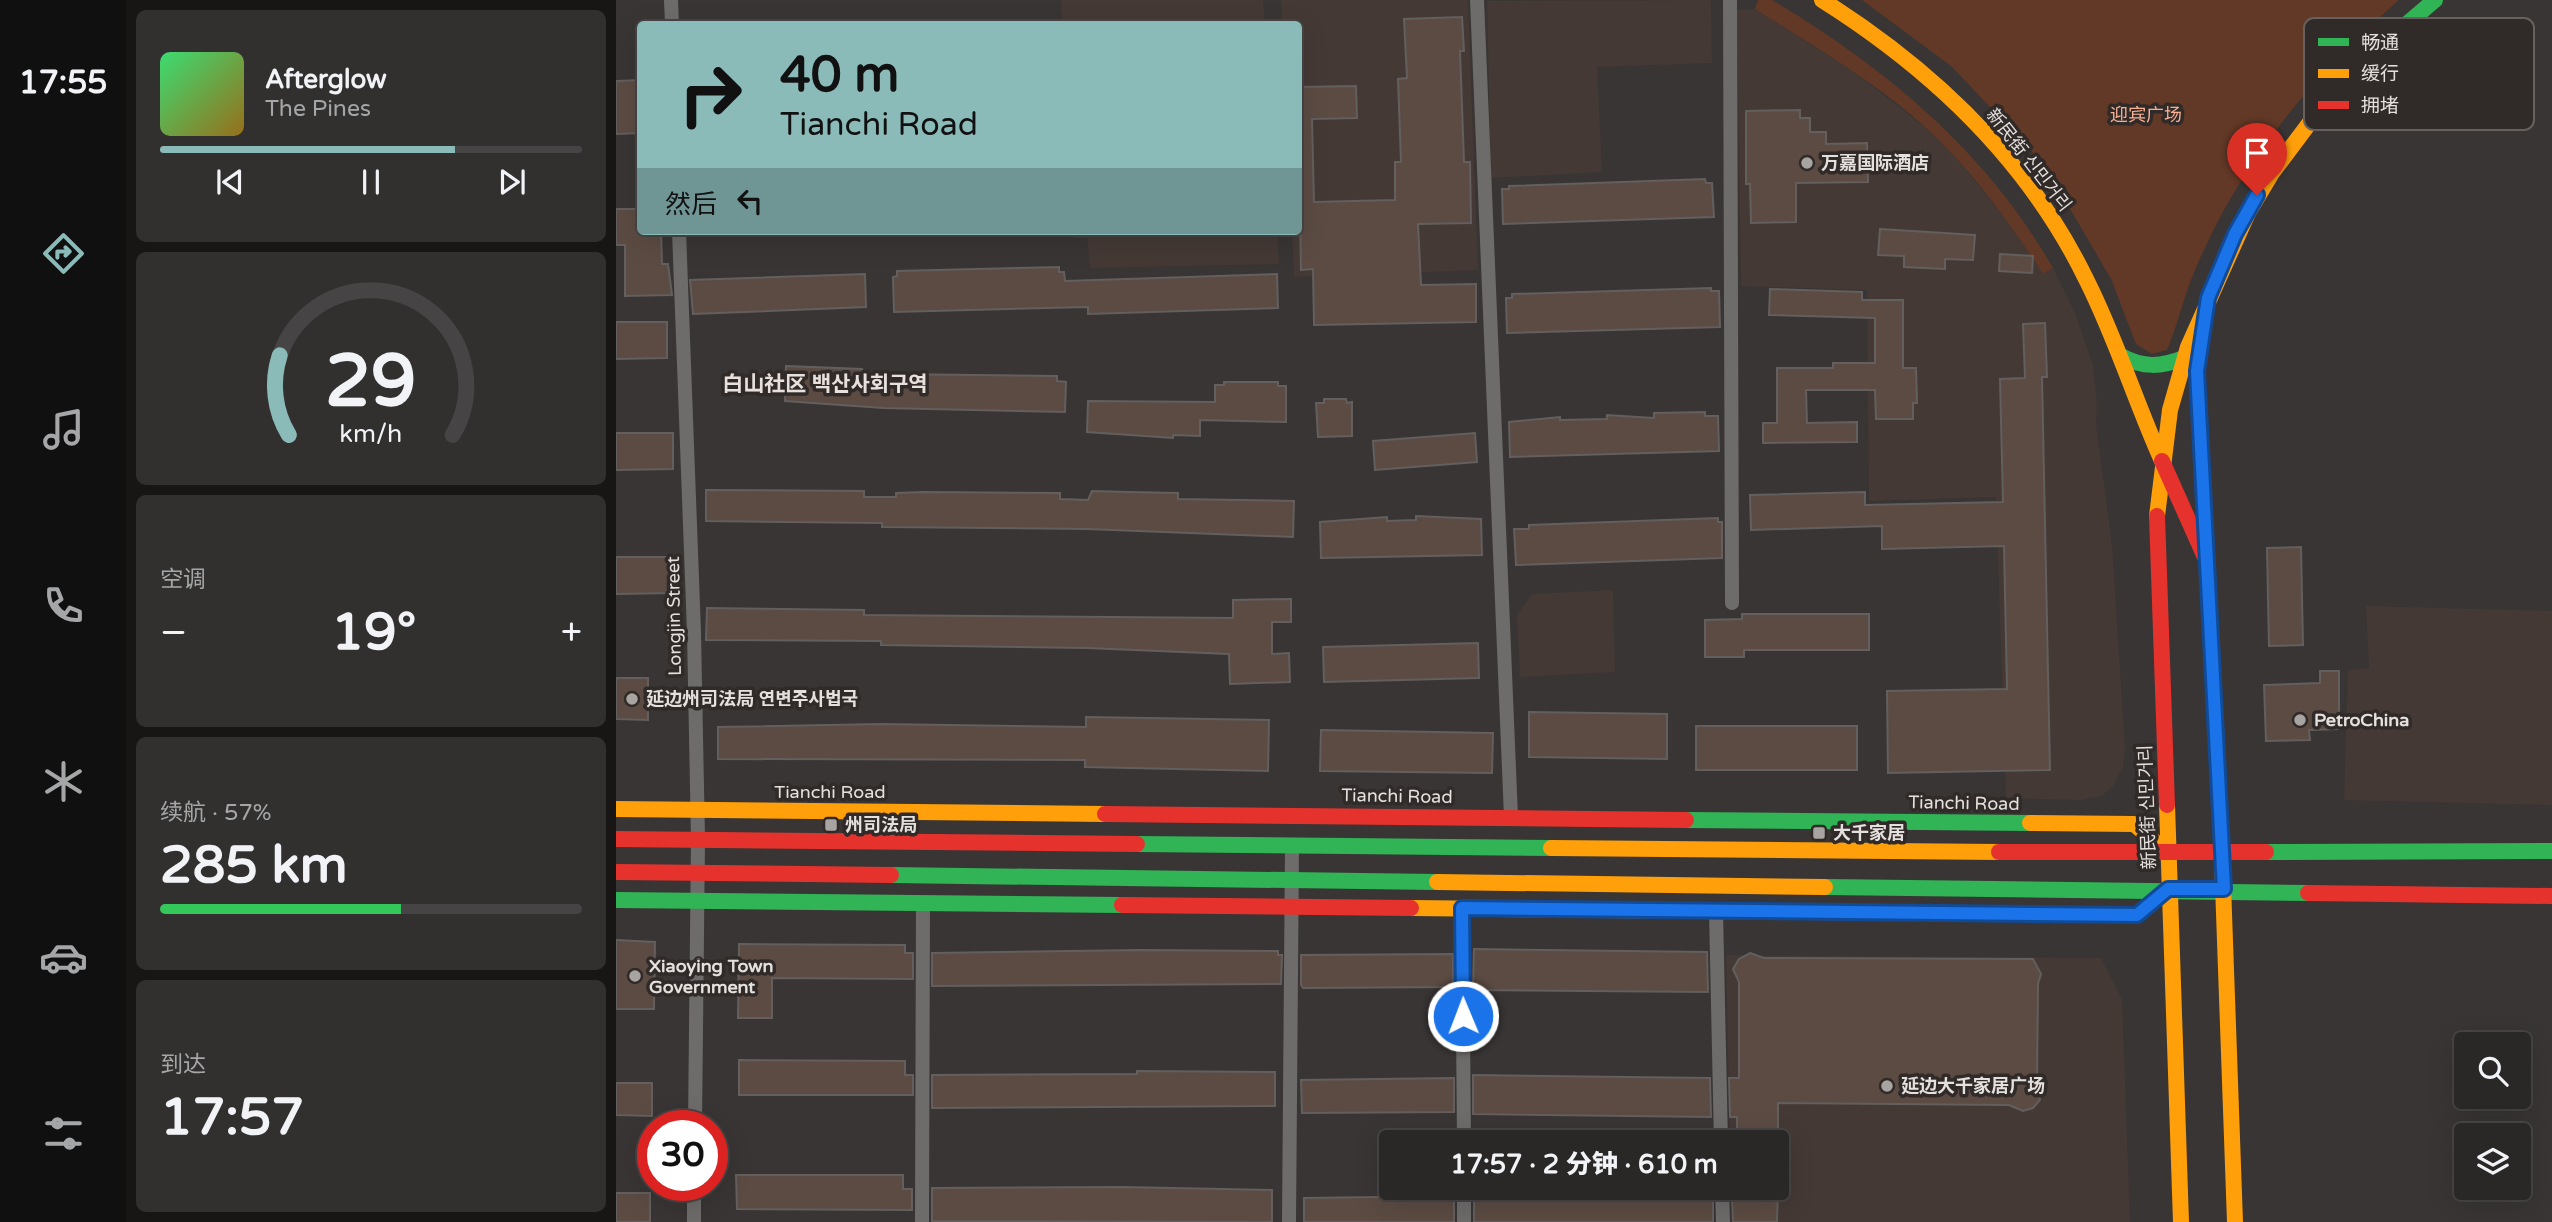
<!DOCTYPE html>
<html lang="zh">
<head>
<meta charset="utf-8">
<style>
	:root { --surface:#2a2827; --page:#32302f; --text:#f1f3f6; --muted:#a5a6a7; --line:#464444; --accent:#8bbbb9 }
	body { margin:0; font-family:"Varela Round","Noto Sans SC","Noto Sans KR",sans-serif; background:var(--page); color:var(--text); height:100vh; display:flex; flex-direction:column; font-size:26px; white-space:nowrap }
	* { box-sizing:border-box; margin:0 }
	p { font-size:23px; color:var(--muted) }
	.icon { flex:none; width:38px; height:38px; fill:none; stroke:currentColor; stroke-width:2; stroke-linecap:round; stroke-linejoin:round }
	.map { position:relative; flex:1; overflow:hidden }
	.details { display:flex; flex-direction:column; gap:10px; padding:10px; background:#171615; width:490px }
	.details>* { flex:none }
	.banner { position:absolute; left:21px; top:21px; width:665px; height:214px; border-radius:7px; box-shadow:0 7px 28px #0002,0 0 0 2px var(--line); background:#8bbbb9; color:#111; overflow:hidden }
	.controls { position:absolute; left:1838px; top:1032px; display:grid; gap:14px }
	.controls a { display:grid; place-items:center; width:77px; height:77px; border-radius:7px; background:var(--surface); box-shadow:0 7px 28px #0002,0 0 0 2px var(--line); font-size:35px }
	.speed { position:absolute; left:21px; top:1110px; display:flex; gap:14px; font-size:35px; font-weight:700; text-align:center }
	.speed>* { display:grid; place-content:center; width:91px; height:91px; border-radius:50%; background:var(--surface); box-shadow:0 7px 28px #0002,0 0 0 2px var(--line); line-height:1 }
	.speed .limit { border:10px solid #d22; background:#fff; color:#111 }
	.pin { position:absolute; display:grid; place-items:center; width:60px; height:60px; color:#fff; margin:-72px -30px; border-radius:50% 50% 50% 0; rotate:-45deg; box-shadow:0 0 7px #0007 }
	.pin .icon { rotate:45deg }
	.me { position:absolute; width:77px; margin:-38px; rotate:359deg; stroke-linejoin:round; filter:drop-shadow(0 0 5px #0008) }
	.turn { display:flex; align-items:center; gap:24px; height:147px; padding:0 28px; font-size:32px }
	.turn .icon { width:91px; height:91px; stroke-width:2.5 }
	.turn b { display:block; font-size:49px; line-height:60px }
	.then { display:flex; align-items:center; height:66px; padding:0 28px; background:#0003; gap:14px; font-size:26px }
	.big { font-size:52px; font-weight:800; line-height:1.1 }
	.details .widget { flex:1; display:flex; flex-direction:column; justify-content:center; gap:10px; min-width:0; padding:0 24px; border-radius:10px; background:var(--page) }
	.details .dial { align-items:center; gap:0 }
	.dial svg { height:182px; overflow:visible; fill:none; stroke:var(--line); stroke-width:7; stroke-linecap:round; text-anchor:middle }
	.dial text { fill:var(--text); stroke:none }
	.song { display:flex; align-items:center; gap:21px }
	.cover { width:84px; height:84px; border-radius:10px; background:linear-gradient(135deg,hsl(140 70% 55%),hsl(40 70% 35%)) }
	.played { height:7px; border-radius:4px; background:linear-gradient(90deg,var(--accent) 70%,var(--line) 70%) }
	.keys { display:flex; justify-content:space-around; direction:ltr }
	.heat { display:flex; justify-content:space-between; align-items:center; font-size:38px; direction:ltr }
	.charge { height:10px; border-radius:5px; background:linear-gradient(90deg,#34c759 57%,var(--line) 0) }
	.trip { position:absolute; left:763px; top:1130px; width:410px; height:70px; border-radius:7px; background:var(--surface); box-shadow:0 7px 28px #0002,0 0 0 2px var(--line); font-weight:800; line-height:70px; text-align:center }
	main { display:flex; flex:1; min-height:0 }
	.tab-bar { display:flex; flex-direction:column; width:126px; justify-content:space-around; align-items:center; background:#111010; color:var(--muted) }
	.tab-bar .icon { width:49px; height:49px }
	.tab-bar .active { color:var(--accent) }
	.tab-bar b { font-size:32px; color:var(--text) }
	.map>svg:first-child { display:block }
	.built { fill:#443935 }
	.green { fill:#623826 }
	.building { fill:#5b4b43; stroke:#625f5e; stroke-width:2 }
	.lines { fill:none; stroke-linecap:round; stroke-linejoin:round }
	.street { stroke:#6e6c6b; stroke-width:14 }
	.fast { stroke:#30b455; stroke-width:16 }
	.slow { stroke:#ff9f0a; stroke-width:16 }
	.jam { stroke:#e5322d; stroke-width:16 }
	.route-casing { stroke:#114b97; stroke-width:18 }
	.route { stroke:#1a73e8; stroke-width:12 }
	.poi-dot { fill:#a8a4a2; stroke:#302a28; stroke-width:2.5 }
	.labels { text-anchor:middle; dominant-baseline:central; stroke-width:7; stroke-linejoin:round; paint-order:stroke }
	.park-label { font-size:18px; fill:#f7b094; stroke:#302a28 }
	.street-label { font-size:18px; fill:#e4e0de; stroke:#302a28 }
	.poi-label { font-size:18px; font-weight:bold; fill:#e4e0de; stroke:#302a28; text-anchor:start }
	.quarter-label { font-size:21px; font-weight:bold; fill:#e8e0dd; stroke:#302a28 }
	.key { fill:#302a28; stroke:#66615f; stroke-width:2 }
	.key-label { font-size:19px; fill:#e4e0de }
</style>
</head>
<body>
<main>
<nav class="tab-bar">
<b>17:55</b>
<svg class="icon active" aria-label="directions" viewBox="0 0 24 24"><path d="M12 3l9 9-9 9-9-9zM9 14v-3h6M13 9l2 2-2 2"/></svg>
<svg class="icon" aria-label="music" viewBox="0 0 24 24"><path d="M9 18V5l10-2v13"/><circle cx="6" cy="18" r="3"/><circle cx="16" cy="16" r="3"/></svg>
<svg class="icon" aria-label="phone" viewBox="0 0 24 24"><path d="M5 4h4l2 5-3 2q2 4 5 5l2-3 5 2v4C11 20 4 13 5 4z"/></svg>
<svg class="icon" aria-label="climate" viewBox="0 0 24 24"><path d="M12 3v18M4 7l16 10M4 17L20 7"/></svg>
<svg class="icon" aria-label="car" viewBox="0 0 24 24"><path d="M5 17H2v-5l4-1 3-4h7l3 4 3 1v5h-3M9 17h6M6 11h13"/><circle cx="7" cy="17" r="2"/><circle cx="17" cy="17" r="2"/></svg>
<svg class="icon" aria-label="filters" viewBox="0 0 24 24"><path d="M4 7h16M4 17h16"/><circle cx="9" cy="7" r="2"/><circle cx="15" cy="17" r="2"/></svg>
</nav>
<section class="details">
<div class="widget">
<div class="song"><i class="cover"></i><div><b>Afterglow</b><p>The Pines</p></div></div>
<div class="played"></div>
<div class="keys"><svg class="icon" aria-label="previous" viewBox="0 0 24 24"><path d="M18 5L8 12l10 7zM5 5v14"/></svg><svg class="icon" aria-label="pause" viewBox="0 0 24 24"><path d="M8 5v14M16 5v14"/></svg><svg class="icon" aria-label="next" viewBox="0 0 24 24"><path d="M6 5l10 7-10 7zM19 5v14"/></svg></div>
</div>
<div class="widget dial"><svg viewBox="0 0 100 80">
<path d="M14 69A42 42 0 1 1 86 69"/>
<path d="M14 69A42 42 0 0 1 10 34" stroke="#8bbbb9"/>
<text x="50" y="56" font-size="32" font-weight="700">29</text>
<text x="50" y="72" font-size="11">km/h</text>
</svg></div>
<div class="widget"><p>空调</p>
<div class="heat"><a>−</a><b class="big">19°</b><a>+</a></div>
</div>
<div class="widget"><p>续航 · 57%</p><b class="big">285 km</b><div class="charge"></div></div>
<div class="widget"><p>到达</p><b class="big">17:57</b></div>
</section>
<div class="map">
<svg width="1936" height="1222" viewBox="0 0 1936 1222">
	<rect width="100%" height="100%" fill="#383534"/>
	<g class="built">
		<path d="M445 0H647L649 24H446Z"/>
		<path d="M665 0H852L862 270 678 277 676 231H682V24H666Z"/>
		<path d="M1095 0 1096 63 981 67 986 172 875 178 871 1Z"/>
		<path d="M1139 9 1234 69 1309 127 1338 155 1396 227 1427 274 1437 268 1459 313 1477 365 1481 401 1480 424 1496 545 1509 748 1507 767 1497 786 1486 796 1465 800 1390 798 1380 497 1253 501 1251 290 1125 286 1121 10Z"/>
		<path d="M458 231H661L663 264 474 268 471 238H459Z"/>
		<path d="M997 590 999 672 904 677 901 615 916 594Z"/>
		<path d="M1750 606 1936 611V805L1728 800 1732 670 1753 668Z"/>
		<path d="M1110 955 1485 958 1506 999 1514 1222H1116L1115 1188H1160V1143H1114Z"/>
	</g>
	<g class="green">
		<path d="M1142 0H1156C1270 68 1371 152 1437 268L1427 274C1393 222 1356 170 1310 128 1259 81 1197 46 1139 9Z"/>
		<path d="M1246 0H1783C1696 76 1624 163 1579 270 1568 296 1562 324 1551 350L1536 354 1520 344 1495 279 1450 202 1415 150 1335 66Z"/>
	</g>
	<g class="building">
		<path d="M846 17 848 51H844L848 162H854L855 223 802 224 805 285 860 284V322L698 325 697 269 685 270 682 87 740 86 741 118 696 119 698 202 779 200V162H785L782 79 791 78 788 19Z"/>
		<path d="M24 80V133L0 134V81Z"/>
		<path d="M1184 110V118H1194V132H1210V144L1251 143 1252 182 1180 183V222L1135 223 1134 184H1130V111Z"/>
		<path d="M1089 179 1090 183H1096L1098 217 887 224 886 189H893V186Z"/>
		<path d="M0 209H24V231H45L46 264H52L56 295 9 296V245H0Z"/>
		<path d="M1264 229 1359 235 1357 260 1329 259V269L1288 267V256L1262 255Z"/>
		<path d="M1384 254 1417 256 1416 273 1383 271Z"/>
		<path d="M443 267V272H448L449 281 661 274 662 308 472 314V307L278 312 277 277 281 276V271Z"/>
		<path d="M249 274 250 307 77 314 74 280Z"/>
		<path d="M1095 288V291H1103L1104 327 891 333 890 298H896V294Z"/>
		<path d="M1154 289 1246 292V300H1287V368H1300L1301 403H1297V419H1260L1259 390H1190L1191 423 1241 422V442L1147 443V423H1161V368H1217V363H1259V318L1153 315Z"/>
		<path d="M0 322H51V358L0 359Z"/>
		<path d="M1429 323 1431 377H1426L1434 770 1272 773 1271 691 1391 689 1388 546 1266 549V526L1135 530 1134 495 1249 492V505L1387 502 1384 379 1409 378 1407 324Z"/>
		<path d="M170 366 246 369V377L274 378V374L441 376V381L450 382 449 412 267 408 169 401Z"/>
		<path d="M608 382H662V386H670V422L584 420V436L557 435V438L471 432 472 401 599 402V385H608Z"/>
		<path d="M708 399H730L731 403 736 402V436L702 437 700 403H708Z"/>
		<path d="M1089 412V416H1102L1103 451 894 457 893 422 944 417V420L991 419V415L1038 418V413Z"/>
		<path d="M0 433H57V469L0 470Z"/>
		<path d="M859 433 861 462 759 470 757 441Z"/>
		<path d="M90 490 248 491V497H280V493L307 492 444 493V499L472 500 476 491 513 492 562 493V499L678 501 677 537 471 529 266 527V523L90 521Z"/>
		<path d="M800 516 865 519 866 555 705 558 704 522 771 517V521L800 520Z"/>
		<path d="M1102 518V522H1106V558L900 565 898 529H913V525Z"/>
		<path d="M1685 547 1687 645 1653 646 1651 548Z"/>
		<path d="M0 557H55V593L0 594Z"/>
		<path d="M675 599V622H656V654L673 653 674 682 614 684 613 654 471 648 265 645V641L90 640 91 608 248 610V615L617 618V600Z"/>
		<path d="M1126 614H1253V650H1128V657H1089V620L1126 619Z"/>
		<path d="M862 643 863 678 708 682 707 647Z"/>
		<path d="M1704 671H1723V729L1693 730 1694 740 1650 741 1648 685 1704 683Z"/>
		<path d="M0 678H32V720L0 719Z"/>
		<path d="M913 712 1051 714V759L913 757Z"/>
		<path d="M470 717 653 720 652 771 469 767V760L102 759V727L264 724 470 727Z"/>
		<rect x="1080" y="726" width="161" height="44"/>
		<path d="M705 730 877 733 876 773 704 771Z"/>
		<path d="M0 940 39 942 38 1009H0Z"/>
		<path d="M123 944 289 945V953H297V979L156 978V1018H122Z"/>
		<path d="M858 949 1091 952 1092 992 857 990Z"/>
		<path d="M525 950 662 951V955H666L665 984 316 986V953Z"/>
		<path d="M1134 953 1148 958 1417 959 1425 974 1422 984 1421 1083 1424 1100 1417 1108 1407 1111 1393 1105 1162 1103V1143H1121V1117H1114L1113 1078H1123V982L1117 969 1123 959Z"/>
		<path d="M837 954V987L687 988 685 985V955Z"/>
		<path d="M123 1060 289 1061V1075H297V1095H123Z"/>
		<path d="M521 1071 659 1072V1106L316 1108V1075L521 1074Z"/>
		<path d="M857 1075 1094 1078 1095 1117 857 1114Z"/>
		<path d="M838 1078V1112L686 1113 685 1080Z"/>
		<path d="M0 1083H36V1116L0 1115Z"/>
		<path d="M120 1175H287V1189H296V1210L121 1209Z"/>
		<path d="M507 1187 656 1190V1222L316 1221V1188Z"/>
		<path d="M1120 1188H1162L1161 1222H1117L1116 1199H1120Z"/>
		<rect x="0" y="1193" width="34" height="29"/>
		<path d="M858 1195 1097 1199V1222H858Z"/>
		<path d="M838 1196V1222H688V1198Z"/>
	</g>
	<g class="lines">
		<g class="street">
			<path d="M55 0 56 24"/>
			<path d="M861 0 895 817"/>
			<path d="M1114 0 1116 603"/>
			<path d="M63 231 78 632 82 839 79 1125"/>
			<path d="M846 908 848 1143"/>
			<path d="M1100 911 1105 1143"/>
			<path d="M848 1188V1222"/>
			<path d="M1106 1188 1107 1222"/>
			<path d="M78 1222V1185"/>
			<path d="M306 1222 307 903"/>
			<path d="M673 1222 676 845"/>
		</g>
		<g class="fast">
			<path d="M1701 113 1745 63 1819 0"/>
			<path d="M1505 356C1527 368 1545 367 1568 358"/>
			<path d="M1070 820 1414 823"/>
			<path d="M521 844 935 848"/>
			<path d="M1650 852 1936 851"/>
			<path d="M275 875 821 882"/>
			<path d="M1209 887 1692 893"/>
			<path d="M0 900 506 905"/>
		</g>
		<g class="slow">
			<path d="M1206 0C1317 70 1412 160 1470 279 1500 338 1519 401 1546 461"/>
			<path d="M1541 516 1554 410 1572 347 1632 213 1656 173 1701 113"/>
			<path d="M1551 805 1565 1222"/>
			<path d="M0 809 489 814"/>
			<path d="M1414 823 1518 824 1552 853"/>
			<path d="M935 848 1383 852"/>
			<path d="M1606 857 1619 1222"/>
			<path d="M821 882 1209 887"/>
			<path d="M795 908 1080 911"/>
		</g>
		<g class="jam">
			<path d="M1586 338 1581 371 1606 857"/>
			<path d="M1546 461 1588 555"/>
			<path d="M1541 516 1551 805"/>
			<path d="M489 814 1070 820"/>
			<path d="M0 839 521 844"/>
			<path d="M1383 852H1650"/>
			<path d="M0 872 275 875"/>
			<path d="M1692 893 1936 896"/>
			<path d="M506 905 795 908"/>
			<path d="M1080 911 1521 915 1552 889"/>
		</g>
	</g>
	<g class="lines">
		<g class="route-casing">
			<path id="route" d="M847 1016 846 908 1521 915 1552 889H1608L1581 371 1592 298 1619 234 1641 195"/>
		</g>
		<use href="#route" class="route"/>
	</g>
	<g class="poi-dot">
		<circle cx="1191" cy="163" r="7"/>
		<circle cx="16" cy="699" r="7"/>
		<circle cx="1684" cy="720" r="7"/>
		<rect x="208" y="818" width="14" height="14" rx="3.5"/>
		<rect x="1196" y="826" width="14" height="14" rx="3.5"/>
		<circle cx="19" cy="976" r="7"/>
		<circle cx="1271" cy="1086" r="7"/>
	</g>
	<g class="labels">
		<g class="park-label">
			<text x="1530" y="115">迎宾广场</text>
		</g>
		<g class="street-label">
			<text transform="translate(1413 160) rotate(52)">新民街 신민거리</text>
			<text transform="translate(58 616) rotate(-91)">Longjin Street</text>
			<text x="214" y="792">Tianchi Road</text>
			<text transform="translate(781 796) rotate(1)">Tianchi Road</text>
			<text transform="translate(1348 803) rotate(1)">Tianchi Road</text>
			<text transform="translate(1531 807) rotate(-92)">新民街 신민거리</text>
		</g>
		<g class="poi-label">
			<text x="1205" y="163">万嘉国际酒店</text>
			<text x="30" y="699">延边州司法局 연변주사법국</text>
			<text x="1698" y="720">PetroChina</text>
			<text x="229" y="825">州司法局</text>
			<text x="1217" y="833">大千家居</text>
			<text x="33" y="966">Xiaoying Town<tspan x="33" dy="21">Government</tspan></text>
			<text x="1285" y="1086">延边大千家居广场</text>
		</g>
		<g class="quarter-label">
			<text x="209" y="384">白山社区 백산사회구역</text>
		</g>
	</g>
	<rect x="1688" y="18" width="230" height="112" rx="10" class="key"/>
	<rect x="1702" y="38" width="31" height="8" fill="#30b455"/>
	<rect x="1702" y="69" width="31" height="9" fill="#ff9f0a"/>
	<rect x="1702" y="101" width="31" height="8" fill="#e5322d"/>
	<g class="key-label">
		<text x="1745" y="49">畅通</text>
		<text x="1745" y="80">缓行</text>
		<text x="1745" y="112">拥堵</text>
	</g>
</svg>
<div class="controls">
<a><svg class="icon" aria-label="search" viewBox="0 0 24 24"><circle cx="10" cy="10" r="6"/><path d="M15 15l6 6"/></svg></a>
<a><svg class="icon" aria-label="layers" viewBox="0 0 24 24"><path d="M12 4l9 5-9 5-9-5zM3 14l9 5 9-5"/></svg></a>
</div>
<div class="speed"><div class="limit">30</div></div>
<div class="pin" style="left:1641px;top:195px;background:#d93025"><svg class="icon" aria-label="arrive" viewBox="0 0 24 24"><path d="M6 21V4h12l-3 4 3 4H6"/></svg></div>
<svg class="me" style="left:847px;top:1016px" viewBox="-20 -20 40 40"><circle r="17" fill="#1a73e8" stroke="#fff" stroke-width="3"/><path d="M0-11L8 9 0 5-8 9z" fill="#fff"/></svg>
<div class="trip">17:57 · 2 分钟 · 610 m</div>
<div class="banner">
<div class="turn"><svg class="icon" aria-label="right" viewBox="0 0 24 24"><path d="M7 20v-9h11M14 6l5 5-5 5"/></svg><div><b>40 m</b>Tianchi Road</div></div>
<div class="then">然后<svg class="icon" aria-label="left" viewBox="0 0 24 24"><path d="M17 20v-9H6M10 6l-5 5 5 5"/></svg></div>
</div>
</div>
</main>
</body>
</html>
